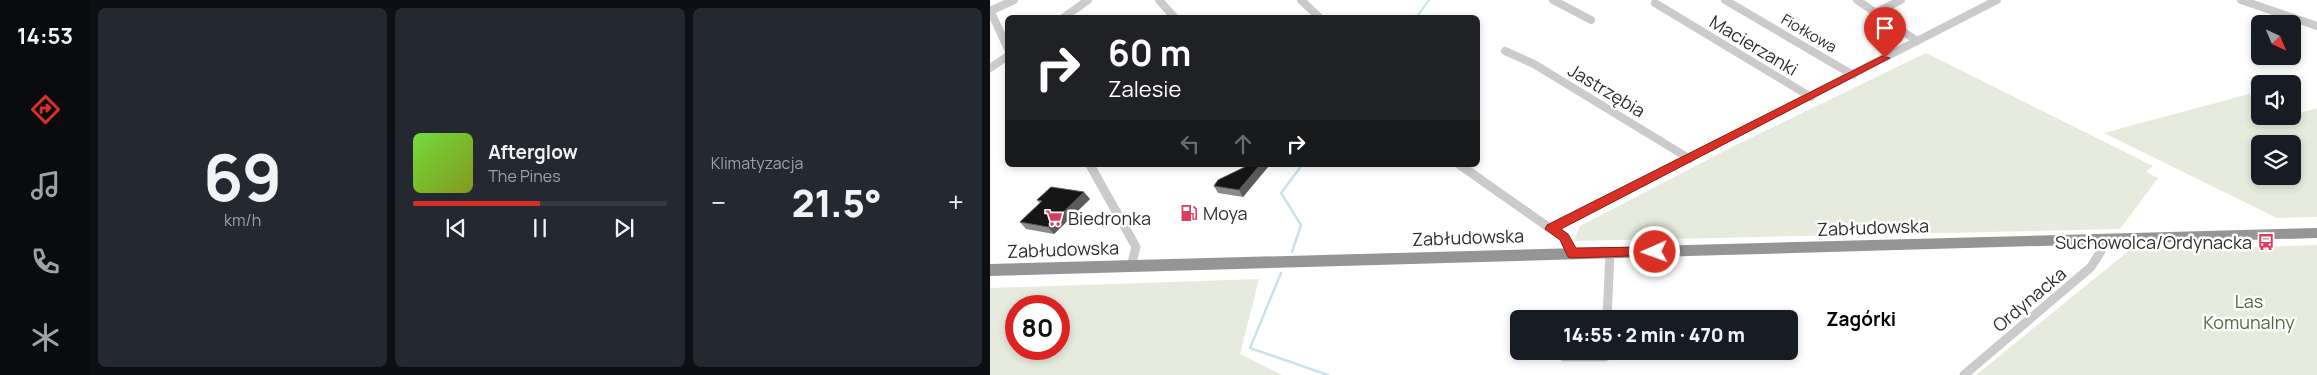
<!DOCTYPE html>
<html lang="pl">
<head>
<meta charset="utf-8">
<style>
	:root { --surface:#171b24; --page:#242831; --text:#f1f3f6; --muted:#9ea1a6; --line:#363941; --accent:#d93025 }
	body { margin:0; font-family:Manrope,sans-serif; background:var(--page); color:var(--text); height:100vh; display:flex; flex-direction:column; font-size:19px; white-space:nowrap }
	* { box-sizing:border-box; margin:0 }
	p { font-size:16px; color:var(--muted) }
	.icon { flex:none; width:28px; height:28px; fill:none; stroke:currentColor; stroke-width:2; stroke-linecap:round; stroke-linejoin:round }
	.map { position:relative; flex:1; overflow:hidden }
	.panel { display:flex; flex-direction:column; gap:8px; padding:8px; background:#0d0f14; width:900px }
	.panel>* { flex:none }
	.banner { position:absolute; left:15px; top:15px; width:475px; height:152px; border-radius:8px; box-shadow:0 2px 8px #0003; background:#202124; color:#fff; overflow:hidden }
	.needle { width:32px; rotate:136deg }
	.fabs { position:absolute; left:1261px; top:15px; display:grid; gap:10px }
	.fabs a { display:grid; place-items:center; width:50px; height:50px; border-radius:8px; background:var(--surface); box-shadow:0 2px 8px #0003; font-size:25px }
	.speed { position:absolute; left:15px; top:295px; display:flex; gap:10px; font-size:25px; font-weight:700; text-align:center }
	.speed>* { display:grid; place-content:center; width:65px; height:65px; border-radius:50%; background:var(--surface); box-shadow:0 2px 8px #0003; line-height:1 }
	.speed .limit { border:8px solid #d22; background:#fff; color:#111 }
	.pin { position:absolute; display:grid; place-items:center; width:42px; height:42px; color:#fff; margin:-51px -21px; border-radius:50% 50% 50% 0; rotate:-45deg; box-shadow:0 0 5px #0007 }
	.pin .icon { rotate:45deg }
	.me { position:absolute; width:55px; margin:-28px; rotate:268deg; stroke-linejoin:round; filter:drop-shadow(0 0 4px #0008) }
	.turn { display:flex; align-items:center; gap:18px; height:105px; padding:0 20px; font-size:22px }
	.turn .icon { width:65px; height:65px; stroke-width:2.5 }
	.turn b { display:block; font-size:35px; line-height:42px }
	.lanes { display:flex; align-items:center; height:48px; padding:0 20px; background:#0003; justify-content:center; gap:25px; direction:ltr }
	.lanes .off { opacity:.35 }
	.big { font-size:38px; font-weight:800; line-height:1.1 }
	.panel .widget { flex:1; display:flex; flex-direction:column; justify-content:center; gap:8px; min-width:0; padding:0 18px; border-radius:8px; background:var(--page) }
	.panel .dial { align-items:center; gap:0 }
	.dial b { font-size:65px; line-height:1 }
	.song { display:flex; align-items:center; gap:15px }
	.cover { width:60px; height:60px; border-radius:8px; background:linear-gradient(135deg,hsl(100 70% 55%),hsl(70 70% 35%)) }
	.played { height:5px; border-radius:2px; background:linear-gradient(90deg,var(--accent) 50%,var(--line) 50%) }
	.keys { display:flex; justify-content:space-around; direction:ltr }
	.heat { display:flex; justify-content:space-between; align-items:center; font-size:28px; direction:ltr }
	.panel .tiles { flex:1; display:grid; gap:8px; grid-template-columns:repeat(3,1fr) }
	.trip { position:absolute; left:520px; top:310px; width:288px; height:50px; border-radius:8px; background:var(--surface); box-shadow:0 2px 8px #0003; font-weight:800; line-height:50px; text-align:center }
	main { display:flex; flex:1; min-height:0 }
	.tab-bar { display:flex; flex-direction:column; width:90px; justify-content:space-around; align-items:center; background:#090b0e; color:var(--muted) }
	.tab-bar .icon { width:35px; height:35px }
	.tab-bar .on { color:var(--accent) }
	.tab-bar b { font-size:22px; color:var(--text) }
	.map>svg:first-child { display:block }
	.green { fill:#e6ebdd; fill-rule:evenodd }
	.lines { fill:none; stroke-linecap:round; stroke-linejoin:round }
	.stream-far1 { stroke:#cae2e9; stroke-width:2 }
	.stream { stroke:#cae2e9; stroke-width:2.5 }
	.minor-far1 { stroke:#cbcbcb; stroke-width:8 }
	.minor { stroke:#cbcbcb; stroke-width:9 }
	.highway { fill:#959595; fill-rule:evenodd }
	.wall { fill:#8a8a8a }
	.shaded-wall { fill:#5b5b5b }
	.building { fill:#151515; stroke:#5b5b5b }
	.route { fill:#d93025; stroke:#8d1f18 }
	.labels { text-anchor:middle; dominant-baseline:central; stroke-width:5; stroke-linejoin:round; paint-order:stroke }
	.far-street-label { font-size:15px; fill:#2e2e2e; stroke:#fff }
	.street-label { font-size:18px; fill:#2e2e2e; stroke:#fff }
	.poi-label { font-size:18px; fill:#2e2e2e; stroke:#fff; text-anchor:start }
	.park-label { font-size:18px; fill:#57673f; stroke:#fff }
	.neighbourhood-label { font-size:19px; font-weight:bold; fill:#000; stroke:#fff }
</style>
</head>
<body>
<main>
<nav class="tab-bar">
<b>14:53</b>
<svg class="icon on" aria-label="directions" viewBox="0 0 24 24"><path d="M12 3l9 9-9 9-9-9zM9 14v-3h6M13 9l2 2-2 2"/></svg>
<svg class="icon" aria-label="music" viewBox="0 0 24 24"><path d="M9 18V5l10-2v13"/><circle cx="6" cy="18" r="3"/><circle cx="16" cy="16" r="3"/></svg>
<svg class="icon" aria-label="phone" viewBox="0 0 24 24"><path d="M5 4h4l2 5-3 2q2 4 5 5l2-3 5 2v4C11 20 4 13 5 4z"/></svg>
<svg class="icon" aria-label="climate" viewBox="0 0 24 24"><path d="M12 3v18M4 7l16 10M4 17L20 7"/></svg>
</nav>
<section class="panel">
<div class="tiles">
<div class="widget dial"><b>69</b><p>km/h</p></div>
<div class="widget">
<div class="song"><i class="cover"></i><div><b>Afterglow</b><p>The Pines</p></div></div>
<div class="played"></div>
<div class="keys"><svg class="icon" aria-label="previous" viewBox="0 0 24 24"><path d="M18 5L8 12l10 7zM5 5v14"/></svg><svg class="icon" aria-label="pause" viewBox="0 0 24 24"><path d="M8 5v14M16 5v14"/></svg><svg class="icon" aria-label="next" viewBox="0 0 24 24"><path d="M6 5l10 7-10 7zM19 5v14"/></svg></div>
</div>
<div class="widget"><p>Klimatyzacja</p>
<div class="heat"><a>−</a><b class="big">21.5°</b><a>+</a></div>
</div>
</div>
</section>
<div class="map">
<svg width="1327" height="375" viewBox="0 0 1327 375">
	<rect width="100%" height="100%" fill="#fff"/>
	<g class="green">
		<path d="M936 53 1163 166 1156 172 1168 178 1130 229 584 241 590 226 746 145Z"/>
		<path d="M1270 91V116H1302L1303 109 1309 113 1327 108V217L1287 218 1114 133ZM1270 144H1302V176H1270Z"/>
		<path d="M1327 245V375H986L1141 249H1215Z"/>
		<path d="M269 279 250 354 292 375H0V288ZM69 306V349H26V306Z"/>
	</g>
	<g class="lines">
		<path class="stream-far1" d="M426 18 439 0"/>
		<g class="stream">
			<path d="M302 252 311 225 291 193 312 165"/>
			<path d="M291 273 260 348 338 375"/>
		</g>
		<g class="minor-far1">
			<path d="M169 0 185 18"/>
			<path d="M311 0 330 18"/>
			<path d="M563 0 601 20"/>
			<path d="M735 0 863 75"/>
			<path d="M867 0 927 41"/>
			<path d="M1251 0 1327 26"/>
			<path d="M665 3 821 97"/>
			<path d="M0 10 18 49"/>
			<path d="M0 11 24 0"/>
			<path d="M885 13 911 0"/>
			<path d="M73 18 98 0"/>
			<path d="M515 51 544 64 700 159"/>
			<path d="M0 68 18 56"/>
			<path d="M687 164 1007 0"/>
		</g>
		<g class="minor">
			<path d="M100 165 146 247 141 266"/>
			<path d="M470 165 561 229"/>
			<path d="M582 253 574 237 561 229 689 163"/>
			<path d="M617 319 620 253"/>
			<path d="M574 357H615V351"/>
			<path d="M974 375 1101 267 1111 251 1107 239"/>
		</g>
		<path class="highway" d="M1327 228V238L0 276V264Z"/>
	</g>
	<g class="wall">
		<path d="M259 165H277L278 167 253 197 228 193 224 186Z"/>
		<path d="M100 199 64 234 36 229 30 222 50 203 47 200Z"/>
	</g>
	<g class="shaded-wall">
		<path d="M270 165H277L278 167 253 197 249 190Z"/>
		<path d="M94 192 100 199 64 234 58 227Z"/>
	</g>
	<g class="building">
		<path d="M259 165H270L249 190 224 186 228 180Z"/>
		<path d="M61 187 94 192 58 227 30 222 52 201 47 200Z"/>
	</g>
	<path class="route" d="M892 56 900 58 571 229 578 234 586 248 665 247 671 252 669 255 582 258 578 257 570 240 555 229 557 225Z"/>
	<defs>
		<g id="fuel-bare" transform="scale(1.35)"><path d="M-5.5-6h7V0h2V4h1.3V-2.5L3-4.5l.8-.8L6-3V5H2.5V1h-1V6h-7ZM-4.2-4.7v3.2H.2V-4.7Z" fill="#da3c5d" stroke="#fff" stroke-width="2.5" paint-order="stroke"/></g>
		<g id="supermarket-bare" transform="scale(1.35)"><path d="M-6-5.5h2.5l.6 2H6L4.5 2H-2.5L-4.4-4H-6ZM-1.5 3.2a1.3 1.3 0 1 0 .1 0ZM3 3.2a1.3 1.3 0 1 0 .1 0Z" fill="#da3c5d" stroke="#fff" stroke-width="2.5" paint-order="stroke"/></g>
		<g id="bus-bare" transform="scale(1.35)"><path d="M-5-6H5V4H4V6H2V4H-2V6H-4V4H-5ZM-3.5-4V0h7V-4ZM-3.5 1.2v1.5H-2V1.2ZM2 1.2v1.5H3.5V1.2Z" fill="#da3c5d" stroke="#fff" stroke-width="2.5" paint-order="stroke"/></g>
	</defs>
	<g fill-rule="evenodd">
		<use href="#fuel-bare" x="199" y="213"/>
		<use href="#supermarket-bare" x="64" y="218"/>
		<use href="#bus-bare" x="1276" y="242"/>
	</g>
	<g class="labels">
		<g class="far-street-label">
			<text transform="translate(819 33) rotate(30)">Fiołkowa</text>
		</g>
		<g class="street-label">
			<text transform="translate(764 45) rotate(31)">Macierzanki</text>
			<text transform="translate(617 90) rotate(31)">Jastrzębia</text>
			<text transform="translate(883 227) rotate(-2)">Zabłudowska</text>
			<text transform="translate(478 237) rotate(-2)">Zabłudowska</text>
			<text transform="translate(73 249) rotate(-2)">Zabłudowska</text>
			<text transform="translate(1039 299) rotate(-40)">Ordynacka</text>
		</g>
		<g class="poi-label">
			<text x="213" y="213">Moya</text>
			<text x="78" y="218">Biedronka</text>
			<text x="1262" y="242" text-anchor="end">Suchowolca/Ordynacka</text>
		</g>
		<g class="park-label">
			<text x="1259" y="301">Las<tspan x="1259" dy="21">Komunalny</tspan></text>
		</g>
		<g class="neighbourhood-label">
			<text x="871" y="319">Zagórki</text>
		</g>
	</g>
</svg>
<div class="fabs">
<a><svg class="needle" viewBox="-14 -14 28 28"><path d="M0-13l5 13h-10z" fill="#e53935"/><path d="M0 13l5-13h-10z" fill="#9ea1a6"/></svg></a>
<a><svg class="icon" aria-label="sound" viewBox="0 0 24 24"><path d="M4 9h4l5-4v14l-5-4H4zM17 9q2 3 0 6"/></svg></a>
<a><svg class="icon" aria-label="layers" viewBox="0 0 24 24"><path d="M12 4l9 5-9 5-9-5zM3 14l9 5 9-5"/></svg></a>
</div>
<div class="speed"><div class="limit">80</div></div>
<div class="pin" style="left:895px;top:58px;background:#d93025"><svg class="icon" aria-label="arrive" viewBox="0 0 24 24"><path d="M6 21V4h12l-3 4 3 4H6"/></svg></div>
<svg class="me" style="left:665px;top:252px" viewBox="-20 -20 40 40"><circle r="17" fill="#d93025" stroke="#fff" stroke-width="3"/><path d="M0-11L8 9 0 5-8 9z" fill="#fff"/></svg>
<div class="trip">14:55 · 2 min · 470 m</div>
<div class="banner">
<div class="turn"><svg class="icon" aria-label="right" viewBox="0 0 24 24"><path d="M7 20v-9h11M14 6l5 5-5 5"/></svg><div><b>60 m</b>Zalesie</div></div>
<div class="lanes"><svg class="icon off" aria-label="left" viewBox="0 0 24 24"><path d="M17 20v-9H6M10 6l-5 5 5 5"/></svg><svg class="icon off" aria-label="ahead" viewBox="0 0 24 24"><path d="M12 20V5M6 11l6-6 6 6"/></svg><svg class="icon" aria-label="right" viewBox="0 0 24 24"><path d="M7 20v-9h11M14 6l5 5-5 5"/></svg></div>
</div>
</div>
</main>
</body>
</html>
